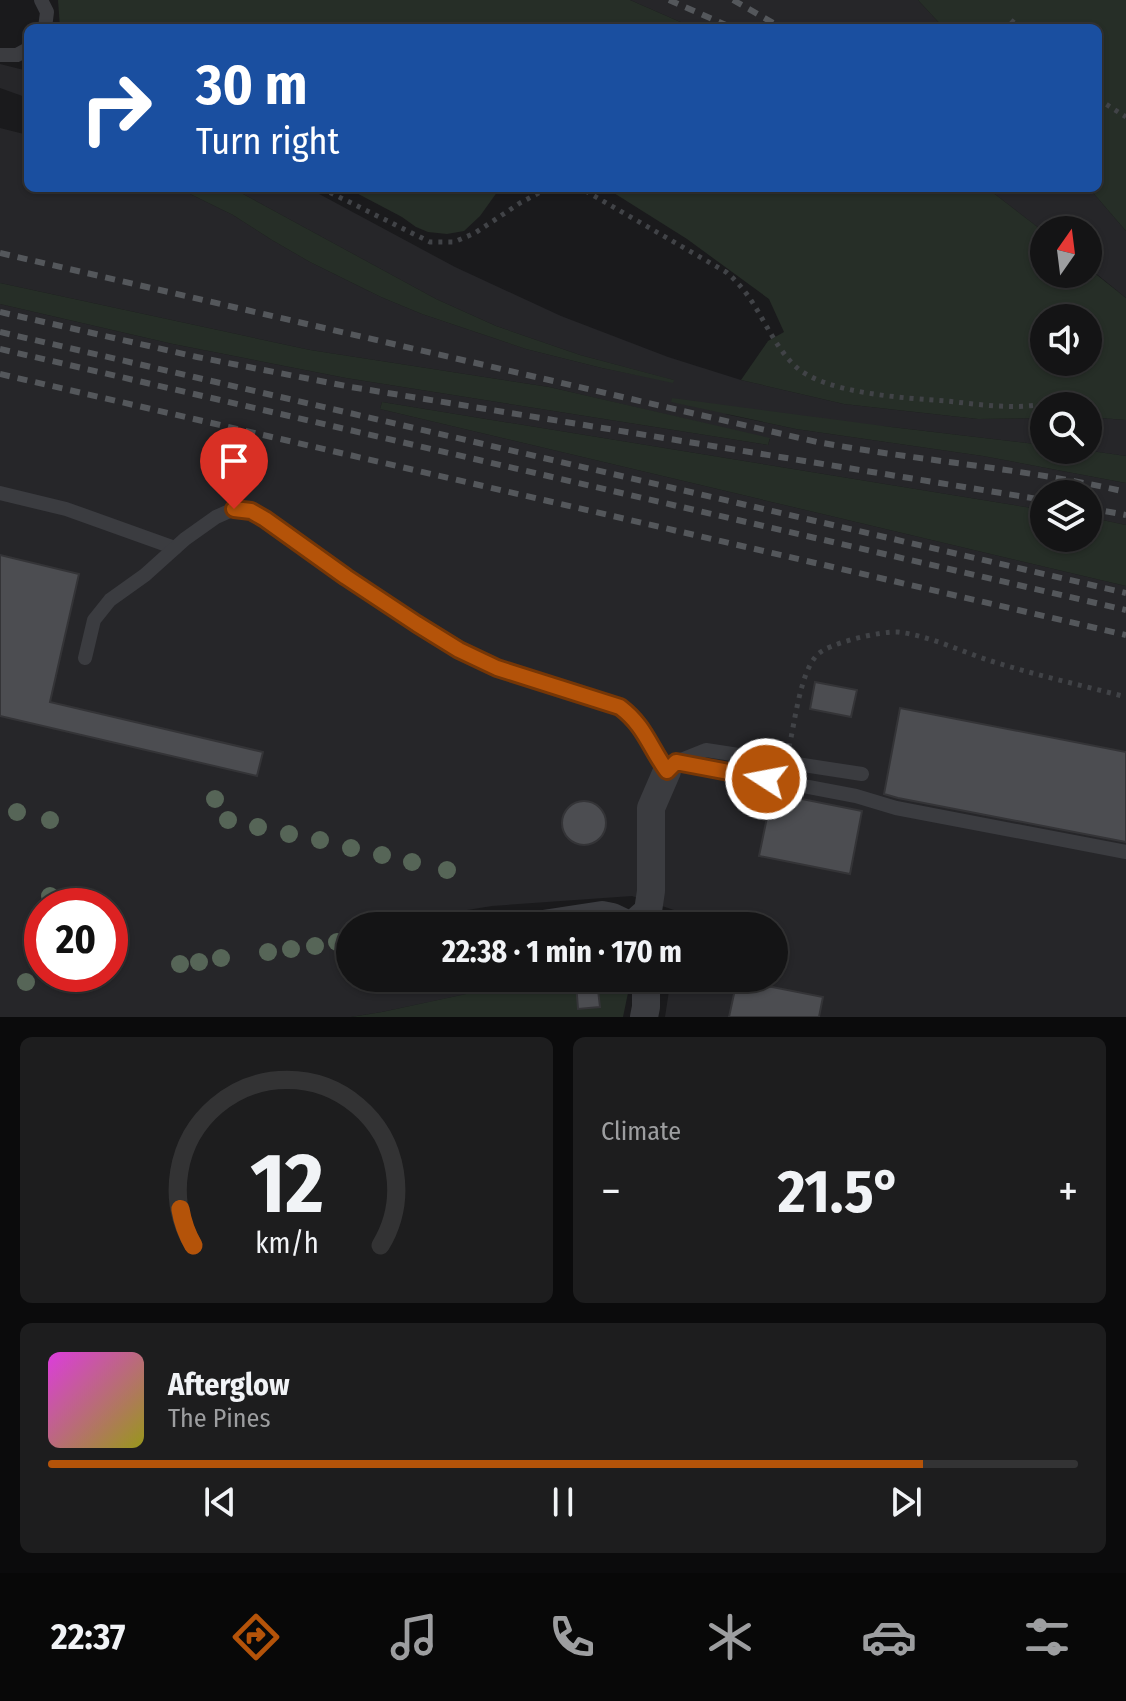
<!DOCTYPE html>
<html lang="en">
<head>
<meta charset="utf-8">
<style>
	:root { --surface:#141415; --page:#1d1d1e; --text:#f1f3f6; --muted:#9d9ea0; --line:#333334; --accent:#b45309 }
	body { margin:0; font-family:"Fira Sans Condensed",sans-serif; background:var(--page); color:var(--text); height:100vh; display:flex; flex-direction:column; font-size:30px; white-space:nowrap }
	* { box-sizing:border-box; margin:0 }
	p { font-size:26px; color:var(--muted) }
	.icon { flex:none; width:44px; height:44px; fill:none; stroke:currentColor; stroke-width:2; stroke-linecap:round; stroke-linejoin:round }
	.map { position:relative; height:1017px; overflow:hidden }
	.details { display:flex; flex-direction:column; gap:20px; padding:20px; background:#0b0b0c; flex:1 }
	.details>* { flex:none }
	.guide { position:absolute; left:24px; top:24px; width:1078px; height:168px; border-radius:12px; box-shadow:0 2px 6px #0004,0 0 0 2px var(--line); background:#1a4fa0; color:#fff; overflow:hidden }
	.needle { width:52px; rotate:14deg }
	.buttons { position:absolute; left:1030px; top:216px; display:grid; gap:16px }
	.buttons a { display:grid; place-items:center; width:72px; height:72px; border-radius:50%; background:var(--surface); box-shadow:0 2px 6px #0004,0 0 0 2px var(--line); font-size:40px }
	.speed { position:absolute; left:24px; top:888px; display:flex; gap:16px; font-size:40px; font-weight:700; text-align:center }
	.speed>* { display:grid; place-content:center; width:104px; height:104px; border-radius:50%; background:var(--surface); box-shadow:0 2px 6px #0004,0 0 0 2px var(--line); line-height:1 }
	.speed .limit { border:12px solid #d22; background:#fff; color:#111 }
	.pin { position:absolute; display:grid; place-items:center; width:68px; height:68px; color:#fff; margin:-82px -34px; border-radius:50% 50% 50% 0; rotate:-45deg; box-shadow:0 0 8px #0007 }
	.pin .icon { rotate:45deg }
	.me { position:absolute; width:88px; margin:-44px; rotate:281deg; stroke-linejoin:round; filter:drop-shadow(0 0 6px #0008) }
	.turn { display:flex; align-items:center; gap:28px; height:168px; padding:0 40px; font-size:36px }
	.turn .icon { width:104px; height:104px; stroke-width:2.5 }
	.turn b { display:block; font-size:56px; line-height:68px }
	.big { font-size:60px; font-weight:700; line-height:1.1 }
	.details .widget { flex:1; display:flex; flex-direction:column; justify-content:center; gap:12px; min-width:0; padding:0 28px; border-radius:12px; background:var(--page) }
	.details .dial { align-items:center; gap:0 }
	.dial svg { height:208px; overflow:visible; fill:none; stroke:var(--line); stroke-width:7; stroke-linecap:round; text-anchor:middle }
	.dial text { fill:var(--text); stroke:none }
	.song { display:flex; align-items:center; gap:24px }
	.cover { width:96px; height:96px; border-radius:12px; background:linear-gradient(135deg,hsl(300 70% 55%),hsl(60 70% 35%)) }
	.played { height:8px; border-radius:4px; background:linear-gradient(90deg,var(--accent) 85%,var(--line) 85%) }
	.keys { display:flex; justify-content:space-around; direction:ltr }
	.heat { display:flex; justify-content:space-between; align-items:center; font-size:44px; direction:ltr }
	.details .tiles { flex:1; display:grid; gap:20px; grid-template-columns:1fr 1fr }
	.widget:last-child { grid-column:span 2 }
	.trip { position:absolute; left:336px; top:912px; width:452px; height:80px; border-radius:40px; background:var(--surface); box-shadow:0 2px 6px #0004,0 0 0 2px var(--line); font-weight:700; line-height:80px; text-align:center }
	.menu { display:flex; height:128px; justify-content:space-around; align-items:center; background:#080808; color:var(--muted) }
	.menu .icon { width:56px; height:56px }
	.menu .selected { color:var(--accent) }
	.menu b { font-size:36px; color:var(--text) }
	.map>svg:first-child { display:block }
	.built { fill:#262629; fill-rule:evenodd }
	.green { fill:#262e27; fill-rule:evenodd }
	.building { fill:#4c4d51; stroke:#343437; stroke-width:2 }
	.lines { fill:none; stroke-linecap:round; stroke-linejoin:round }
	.path { stroke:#414347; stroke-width:5; stroke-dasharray:4 6; stroke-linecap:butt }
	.lane { stroke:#3b3c40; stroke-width:14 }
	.street { stroke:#3b3c40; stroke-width:28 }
	.rail { stroke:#54575b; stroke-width:6; stroke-dasharray:10 8; stroke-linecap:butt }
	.tree { fill:#566557 }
	.route-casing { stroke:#753606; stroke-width:20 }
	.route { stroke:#b45309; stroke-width:14 }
</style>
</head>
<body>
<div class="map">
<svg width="1126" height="1017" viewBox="0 0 1126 1017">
	<rect width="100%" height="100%" fill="#1a1a1c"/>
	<g class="built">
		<path d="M630 0H918L944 28H694Z"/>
		<path d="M0 64 28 71V98L0 88Z"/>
		<path d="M0 128 28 135V188H178L233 215 272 240 310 262 381 297 422 314 526 349 602 368 673 382V380L580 355 496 326 436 299 232 188H308L455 267 561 316 668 357 741 380 844 404 978 419 1044 418V445L891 427 725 414 796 429 983 456 1126 483V525L1088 517V494H1044V510L382 402 380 409 1126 586V1017H665L671 978H774V926H662L661 923 686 914 632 896 492 906 436 915 437 926H350V978H479L481 991 382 1012 351 1017H0V304L173 344 346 378 768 445 770 439 549 387 310 350 0 283ZM42 906H110V974H42Z"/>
		<path d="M987 188H1089L1126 231V298L1088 267V230H1044V232Z"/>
		<path d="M1088 417 1126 420V456L1084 450H1088Z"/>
	</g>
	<g class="green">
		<path d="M58 0H630L694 28H60Z"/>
		<path d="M918 0H1126V231L1089 188H1098V28H944Z"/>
		<path d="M178 188H232L436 299 496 326 580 355 674 380 673 383 602 368 526 349 422 314 381 297 310 262 272 240 233 215Z"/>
		<path d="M347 188H500L480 216 464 231 447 234 428 232 416 227 402 217Z"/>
		<path d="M606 188H987L1044 232V274H1088V268L1126 298V420L1088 417V406H1044V418L978 419 844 404 741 380 768 341 784 332 769 299 687 239ZM1044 318H1088V362H1044Z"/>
		<path d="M0 283 310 350 549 387 770 438 768 445 346 378 173 344 0 304Z"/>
		<path d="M672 398 891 427 1044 445V450H1084L1126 456V483L983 456 796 429 671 402Z"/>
		<path d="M382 402 1044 510V538H1088V517L1126 525V586L380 409Z"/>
		<path d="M479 978H628L629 988 623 1017H351L382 1012 480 991Z"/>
	</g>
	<g class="building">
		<path d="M0 555 79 574 50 702 263 752 257 776 0 716Z"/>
		<path d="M815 682 857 690 851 717 810 709Z"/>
		<path d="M900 708 1126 752V842L898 798 884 794Z"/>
		<path d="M772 793 862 811 850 874 759 856Z"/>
		<circle cx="584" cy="823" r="22"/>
		<path d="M737 980 823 997 819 1017H729Z"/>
		<path d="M597 981 600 1007 578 1009 576 983Z"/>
	</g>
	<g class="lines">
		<g class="path">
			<path d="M1011 20 1020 28"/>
			<path d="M1098 99 1126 117"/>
			<path d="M321 188 430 242H454L475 233 520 203 546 189 553 188"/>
			<path d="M576 188 582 189 726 272C759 299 766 337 794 365 823 394 906 398 946 401 976 404 1007 409 1037 405"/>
			<path d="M789 747C795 722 800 673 817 655 828 643 881 631 898 632 930 636 960 651 991 661 1035 675 1081 685 1126 697"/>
		</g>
		<g class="lane">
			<path d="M41 0 47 12 45 28"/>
			<path d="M0 55H17L28 49"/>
			<path d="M0 493 66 509 175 548"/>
			<path d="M85 658 94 620 110 600 145 575 185 539 216 517 234 509 251 511 417 624 459 650 497 668 620 707C645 726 648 746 667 771L676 762 706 750 862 774"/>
			<path d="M677 762 856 796 896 808 1126 852"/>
		</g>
		<g class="street">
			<path d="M530 926 602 915 612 917 631 926"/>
			<path d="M631 926 648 911 651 891V808L667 771"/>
			<path d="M644 1017 646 1007V978"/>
		</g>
		<g class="rail">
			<path d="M669 0 733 28"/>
			<path d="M733 0 782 28"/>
			<path d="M0 253 817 442C920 461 1024 468 1126 492"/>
			<path d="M0 312 197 357 351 387 1044 500"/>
			<path d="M0 332 1126 593"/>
			<path d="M0 349 1126 610"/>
			<path d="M0 374 1126 635"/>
			<path d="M1088 508 1126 515"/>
		</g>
	</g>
	<g class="tree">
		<circle cx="215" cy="799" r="9"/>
		<circle cx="17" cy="812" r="9"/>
		<circle cx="50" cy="820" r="9"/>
		<circle cx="228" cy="820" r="9"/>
		<circle cx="258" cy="827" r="9"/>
		<circle cx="289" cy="834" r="9"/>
		<circle cx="320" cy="840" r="9"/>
		<circle cx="351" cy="848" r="9"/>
		<circle cx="382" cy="855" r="9"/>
		<circle cx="412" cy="862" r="9"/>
		<circle cx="447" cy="870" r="9"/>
		<circle cx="50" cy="896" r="9"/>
		<circle cx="337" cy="942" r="9"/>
		<circle cx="315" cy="946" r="9"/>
		<circle cx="291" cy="949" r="9"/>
		<circle cx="268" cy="952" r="9"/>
		<circle cx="221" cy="958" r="9"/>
		<circle cx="199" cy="962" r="9"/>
		<circle cx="180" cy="964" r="9"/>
		<circle cx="26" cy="982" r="9"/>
	</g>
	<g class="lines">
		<g class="route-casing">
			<path id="route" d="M234 509 251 511 265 519 346 577 417 624 459 650 497 668 620 707C645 726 649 746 667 771L676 762 766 779"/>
		</g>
		<use href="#route" class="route"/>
	</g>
</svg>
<div class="buttons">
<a><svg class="needle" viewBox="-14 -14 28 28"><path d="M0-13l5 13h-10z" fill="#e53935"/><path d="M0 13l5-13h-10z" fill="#9d9ea0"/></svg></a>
<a><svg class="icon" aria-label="sound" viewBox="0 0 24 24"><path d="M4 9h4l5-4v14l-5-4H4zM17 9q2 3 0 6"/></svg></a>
<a><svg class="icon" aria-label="search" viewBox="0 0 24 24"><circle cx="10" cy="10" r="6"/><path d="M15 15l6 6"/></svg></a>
<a><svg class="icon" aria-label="layers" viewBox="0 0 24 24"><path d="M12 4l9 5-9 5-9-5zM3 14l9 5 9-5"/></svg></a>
</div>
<div class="speed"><div class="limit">20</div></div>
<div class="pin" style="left:234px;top:509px;background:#d93025"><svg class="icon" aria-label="arrive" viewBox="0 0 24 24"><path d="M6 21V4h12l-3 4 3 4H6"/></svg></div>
<svg class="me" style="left:766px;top:779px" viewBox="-20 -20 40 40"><circle r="17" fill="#b45309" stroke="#fff" stroke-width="3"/><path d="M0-11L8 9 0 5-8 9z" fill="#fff"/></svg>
<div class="trip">22:38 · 1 min · 170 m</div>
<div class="guide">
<div class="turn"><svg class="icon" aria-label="right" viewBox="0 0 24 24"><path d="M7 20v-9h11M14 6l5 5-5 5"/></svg><div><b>30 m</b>Turn right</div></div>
</div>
</div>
<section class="details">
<div class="tiles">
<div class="widget dial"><svg viewBox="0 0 100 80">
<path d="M14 69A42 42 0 1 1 86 69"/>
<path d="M14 69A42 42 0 0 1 9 55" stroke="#b45309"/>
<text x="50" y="56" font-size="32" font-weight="700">12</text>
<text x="50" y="72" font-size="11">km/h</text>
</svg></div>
<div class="widget"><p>Climate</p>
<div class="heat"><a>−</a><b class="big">21.5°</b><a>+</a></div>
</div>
<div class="widget">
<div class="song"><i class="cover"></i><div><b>Afterglow</b><p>The Pines</p></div></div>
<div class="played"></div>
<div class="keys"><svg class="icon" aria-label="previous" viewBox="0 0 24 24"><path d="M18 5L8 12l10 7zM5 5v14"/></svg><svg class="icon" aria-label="pause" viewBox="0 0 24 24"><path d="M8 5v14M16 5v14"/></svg><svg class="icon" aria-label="next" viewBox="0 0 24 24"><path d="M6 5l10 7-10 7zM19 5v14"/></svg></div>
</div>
</div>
</section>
<nav class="menu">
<b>22:37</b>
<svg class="icon selected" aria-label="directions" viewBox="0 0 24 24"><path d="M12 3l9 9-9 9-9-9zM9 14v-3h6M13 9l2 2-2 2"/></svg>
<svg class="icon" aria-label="music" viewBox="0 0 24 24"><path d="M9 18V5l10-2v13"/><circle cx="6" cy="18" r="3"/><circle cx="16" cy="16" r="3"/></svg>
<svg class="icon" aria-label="phone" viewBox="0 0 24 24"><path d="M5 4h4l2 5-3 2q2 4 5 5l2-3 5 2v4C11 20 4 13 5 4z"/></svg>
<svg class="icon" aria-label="climate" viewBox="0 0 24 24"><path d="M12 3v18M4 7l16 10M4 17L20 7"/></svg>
<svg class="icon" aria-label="car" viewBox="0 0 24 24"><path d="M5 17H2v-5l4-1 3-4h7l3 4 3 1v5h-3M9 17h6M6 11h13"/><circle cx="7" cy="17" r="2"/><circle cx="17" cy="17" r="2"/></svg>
<svg class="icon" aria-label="filters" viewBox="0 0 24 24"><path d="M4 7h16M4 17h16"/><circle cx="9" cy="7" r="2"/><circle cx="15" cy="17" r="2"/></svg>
</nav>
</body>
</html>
